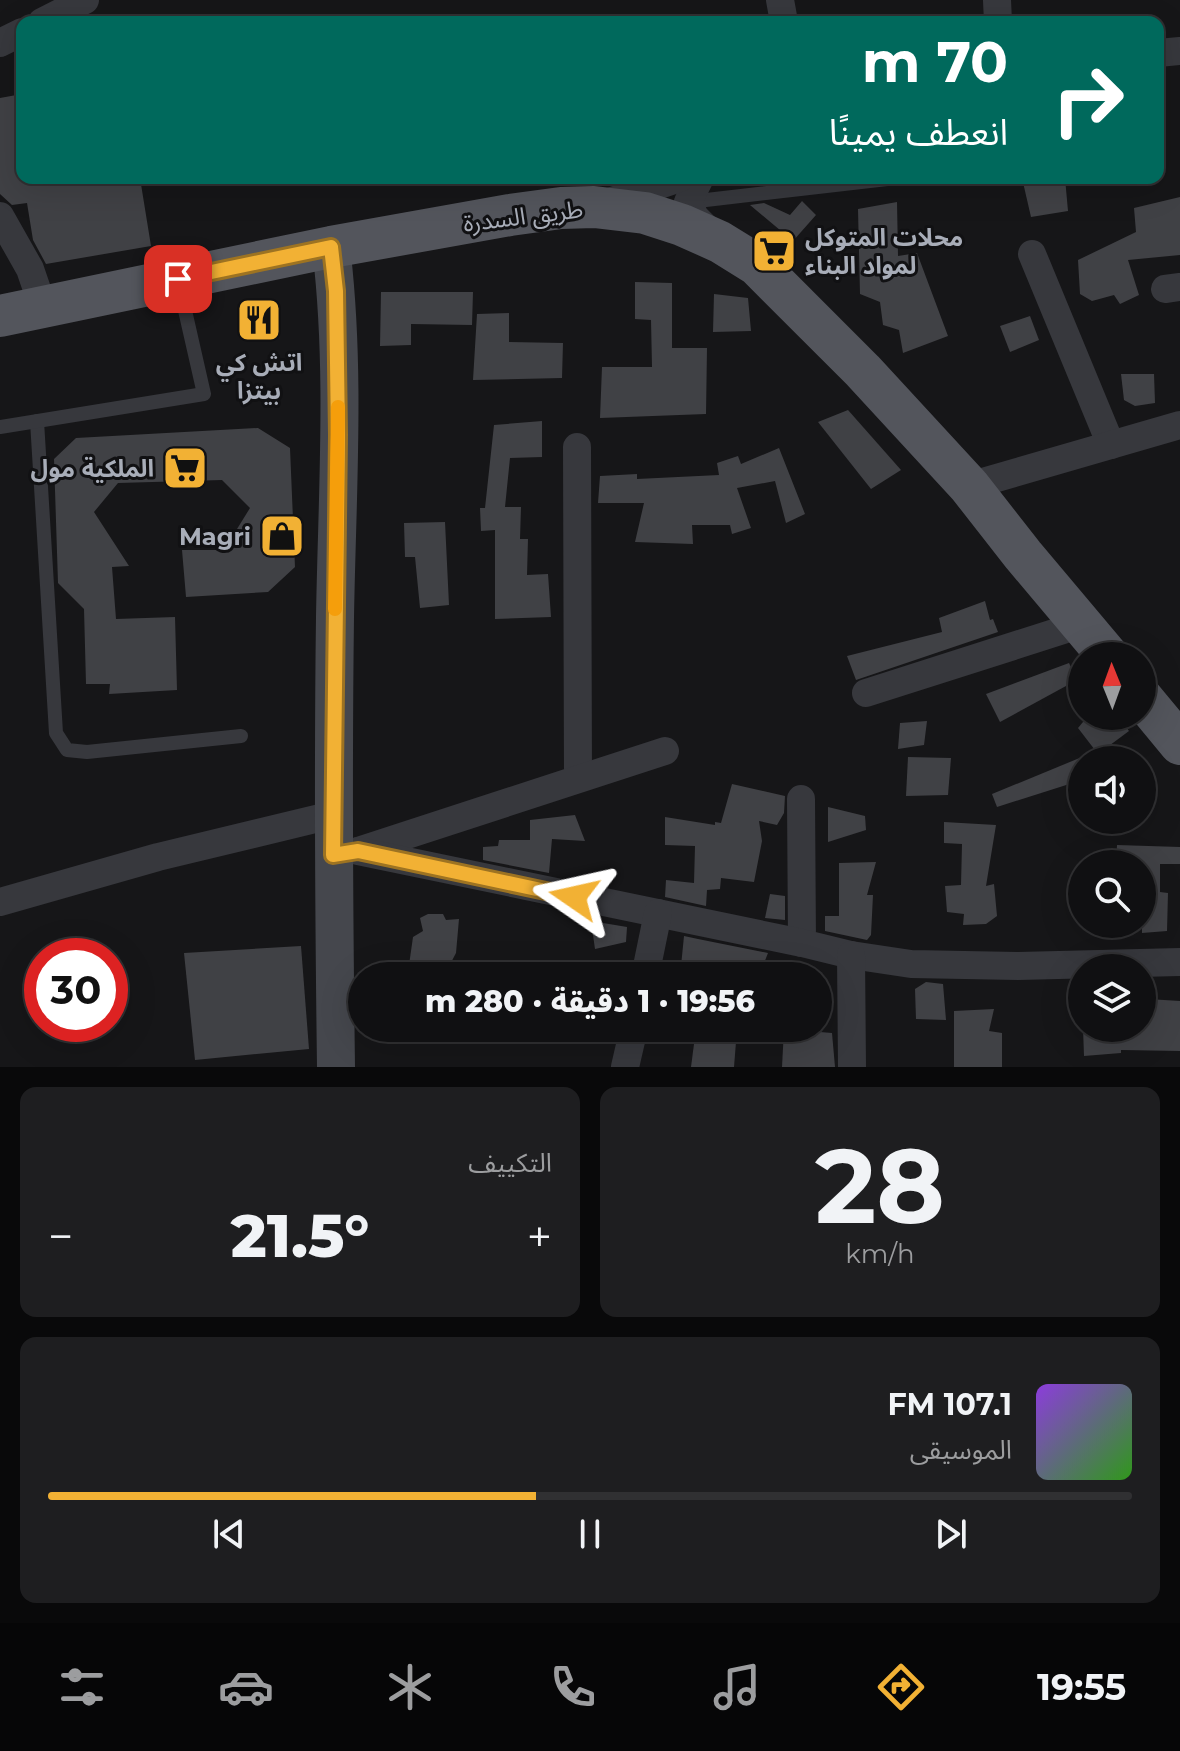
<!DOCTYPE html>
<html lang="ar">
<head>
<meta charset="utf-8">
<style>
	:root { --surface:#101012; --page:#1e1e20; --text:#f1f3f6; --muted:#9c9d9f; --line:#303032; --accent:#f2b134 }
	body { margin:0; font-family:Montserrat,"Noto Sans Arabic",sans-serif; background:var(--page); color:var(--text); direction:rtl; height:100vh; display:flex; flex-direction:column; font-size:30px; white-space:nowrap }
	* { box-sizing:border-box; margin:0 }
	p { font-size:26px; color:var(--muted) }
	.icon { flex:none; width:44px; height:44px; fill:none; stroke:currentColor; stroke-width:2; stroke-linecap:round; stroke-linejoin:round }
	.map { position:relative; height:1067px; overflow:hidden; direction:ltr }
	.sheet { display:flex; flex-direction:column; gap:20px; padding:20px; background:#09090a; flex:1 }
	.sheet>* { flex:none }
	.banner { position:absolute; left:16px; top:16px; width:1148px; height:168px; border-radius:16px; box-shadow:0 8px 32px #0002,0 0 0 2px var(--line); direction:rtl; background:#00695c; color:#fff; overflow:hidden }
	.needle { width:52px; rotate:359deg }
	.fabs { position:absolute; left:1068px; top:642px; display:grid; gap:16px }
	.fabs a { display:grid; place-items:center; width:88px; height:88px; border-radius:50%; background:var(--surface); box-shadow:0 8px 32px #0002,0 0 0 2px var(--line); font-size:40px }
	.speed { position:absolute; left:24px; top:938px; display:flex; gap:16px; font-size:40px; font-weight:700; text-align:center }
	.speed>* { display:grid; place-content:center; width:104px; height:104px; border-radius:50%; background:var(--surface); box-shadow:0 8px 32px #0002,0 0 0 2px var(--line); line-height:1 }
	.speed .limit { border:12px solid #d22; background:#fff; color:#111 }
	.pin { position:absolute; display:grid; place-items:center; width:68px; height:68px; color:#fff; margin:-34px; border-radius:16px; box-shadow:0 4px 12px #0006 }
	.me { position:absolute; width:88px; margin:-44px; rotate:281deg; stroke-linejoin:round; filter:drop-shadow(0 0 6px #0008) }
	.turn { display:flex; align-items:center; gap:28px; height:168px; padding:0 24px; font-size:36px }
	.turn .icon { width:104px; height:104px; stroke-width:2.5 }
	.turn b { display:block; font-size:56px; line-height:68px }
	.big { font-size:60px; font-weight:800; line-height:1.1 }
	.sheet .tile { flex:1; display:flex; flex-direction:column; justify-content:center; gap:12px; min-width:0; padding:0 28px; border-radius:16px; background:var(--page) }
	.sheet .dial { align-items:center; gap:0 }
	.dial b { font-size:104px; line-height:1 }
	.song { display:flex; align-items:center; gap:24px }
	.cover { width:96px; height:96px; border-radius:12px; background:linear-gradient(135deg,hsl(270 70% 55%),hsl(110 70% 35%)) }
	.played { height:8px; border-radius:4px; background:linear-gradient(90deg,var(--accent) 45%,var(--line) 45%) }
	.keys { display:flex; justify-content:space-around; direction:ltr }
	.heat { display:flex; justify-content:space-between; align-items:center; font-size:44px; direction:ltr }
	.sheet .tiles { flex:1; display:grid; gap:20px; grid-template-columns:1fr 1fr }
	.tile:last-child { grid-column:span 2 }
	.trip { position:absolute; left:348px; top:962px; width:484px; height:80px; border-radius:40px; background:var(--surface); box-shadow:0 8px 32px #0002,0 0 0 2px var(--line); font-weight:800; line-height:80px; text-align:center; direction:rtl }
	.menu { display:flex; height:128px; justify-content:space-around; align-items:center; background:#060607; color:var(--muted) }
	.menu .icon { width:56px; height:56px }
	.menu .selected { color:var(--accent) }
	.menu b { font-size:36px; color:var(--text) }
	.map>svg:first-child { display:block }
	.building { fill:#404145 }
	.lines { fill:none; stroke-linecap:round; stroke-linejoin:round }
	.lane { stroke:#37383d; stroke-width:14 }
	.street { stroke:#37383d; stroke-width:28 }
	.secondary { stroke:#45474d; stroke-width:38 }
	.primary { stroke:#53555c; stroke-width:42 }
	.route-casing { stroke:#9d7322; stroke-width:20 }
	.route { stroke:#f2b134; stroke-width:14 }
	.slow { stroke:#f59e0b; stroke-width:14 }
	.labels { text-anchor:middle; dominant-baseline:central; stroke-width:6; stroke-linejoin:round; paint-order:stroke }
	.street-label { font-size:24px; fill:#a8adb8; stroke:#111113 }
	.poi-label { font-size:24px; font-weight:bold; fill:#a8adb8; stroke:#111113; text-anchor:end }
</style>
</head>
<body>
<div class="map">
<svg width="1180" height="1067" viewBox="0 0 1180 1067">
	<rect width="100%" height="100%" fill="#161618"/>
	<g class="building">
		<path d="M22 94V178H140L151 246 46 264 33 240 27 203 12 205 0 194V98Z"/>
		<path d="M1022 178H1065L1068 211 1031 217Z"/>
		<path d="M1180 197V255L1128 260 1139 295 1120 304 1114 295 1092 301 1080 294 1078 260 1136 232 1134 208Z"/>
		<path d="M802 201 816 215 793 241 750 205 764 203 790 215Z"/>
		<path d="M897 202 898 256 917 253 948 336 903 353 899 330 883 325 880 302 860 294 858 209Z"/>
		<path d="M635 282 672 283V348H707L706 414 600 418 602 367H652L651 320 635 319Z"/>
		<path d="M381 292H473L472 325 411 324V345L380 346Z"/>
		<path d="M714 294 748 298 751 331 713 332Z"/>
		<path d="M509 313V342L563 343 562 378 473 380 477 314Z"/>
		<path d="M1030 316 1039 340 1010 352 1000 326Z"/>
		<path d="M1121 374H1154L1155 403 1135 406 1124 400Z"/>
		<path d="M848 410 901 470 871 489 818 422Z"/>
		<path d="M542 421V457L510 458 505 507H521L520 539H528L527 575 548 574 551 617 495 619V530L481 531 480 508H485L494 425Z"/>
		<path d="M258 428 290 448 295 567 268 592 186 597 182 550H224L250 508 222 480 118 483 94 512 129 566 112 567 116 619 175 617 177 690 109 694 110 684H86L84 609 58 583 54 459 76 438Z"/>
		<path d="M779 448 805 514 786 523 775 481 737 488 751 528 732 534 730 525H692L693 544 635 542 644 503H598L600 476 637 474V479L719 475 717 463 738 456 741 464Z"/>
		<path d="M445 522 449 605 420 608 415 557H405L404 523Z"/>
		<path d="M985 601 990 620 993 619 998 632 856 680 847 656 942 632 939 618Z"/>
		<path d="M1069 663 1077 680 1000 722 986 694Z"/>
		<path d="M1088 716H1118L1129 731 1098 754 1078 728Z"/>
		<path d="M927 721 924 745 898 749 900 723Z"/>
		<path d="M908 757 951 758 948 795 906 796Z"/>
		<path d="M1082 757V780L997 807 992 794Z"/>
		<path d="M732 784 785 796 784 813 777 825 759 821 762 841 754 882 721 878 720 889 707 890 706 906 665 897 666 880 694 883 695 846 665 845V817L715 825V822L721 823Z"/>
		<path d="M828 807 865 816 866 830 828 842Z"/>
		<path d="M575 815 585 841 552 839 549 873 483 860V847L498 846 499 840H530V820Z"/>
		<path d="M944 822 996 825 986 886 994 884 997 916 986 924 963 925 964 914 947 912 945 886 961 885 962 844 944 843Z"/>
		<path d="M1117 845 1180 847V864H1160V892L1168 893 1167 931 1142 933V864H1116Z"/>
		<path d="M876 862 867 895H873L871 935 867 940 825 931V916H839V863Z"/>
		<path d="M770 894 785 896V920L765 918Z"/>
		<path d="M428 914H443L446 920 459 919 456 953 446 972 409 965 413 937 423 931 420 918Z"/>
		<path d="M591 921 627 927 626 942 595 949Z"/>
		<path d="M684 936 698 939 768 953 759 976H680Z"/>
		<path d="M301 946 309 1049 195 1060 184 953Z"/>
		<path d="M926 982 943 984 946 1020 916 1019 915 989Z"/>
		<path d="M1148 999 1180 1001V1051L1121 1050V1053L1084 1056 1083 1028H1146Z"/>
		<path d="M994 1009 989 1031 1002 1033V1067H954V1011Z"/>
		<path d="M784 1029 832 1033 835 1067H782Z"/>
		<path d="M706 1035 736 1042 734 1067H691L694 1044Z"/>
	</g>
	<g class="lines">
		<g class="lane">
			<path d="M689 202 896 178"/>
			<path d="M37 421 56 733 67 750 87 752 241 736"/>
			<path d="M0 427 204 394 179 284"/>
		</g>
		<g class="street">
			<path d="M780 0 784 22"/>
			<path d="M997 0 998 22"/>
			<path d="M42 22 85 0"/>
			<path d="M0 43 22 32"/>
			<path d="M1158 53 1180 51"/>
			<path d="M700 178 688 202 695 217 713 235"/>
			<path d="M606 203 680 178"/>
			<path d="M0 216 30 269 43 307"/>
			<path d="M1032 254 1111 445"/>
			<path d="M1165 289 1180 287"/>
			<path d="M577 447 578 778"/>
			<path d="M969 486 1180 425"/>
			<path d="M866 693 1082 624"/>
			<path d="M801 799 802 943"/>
			<path d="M361 850 665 751"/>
			<path d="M358 851 802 943 851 955 911 964 1018 966 1180 962"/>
			<path d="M0 902 158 857 332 815"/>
			<path d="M851 955 852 1067"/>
			<path d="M645 976 658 913"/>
			<path d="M625 1067 634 1028"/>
		</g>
		<path class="secondary" d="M331 247C346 369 337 495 335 617 333 767 334 917 336 1067"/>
		<g class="primary">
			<path d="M0 316 331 247 510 215 561 208 594 207 645 213 682 225 720 242 757 265 863 371 969 486 1023 555 1108 656"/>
			<path d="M1142 698 1180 744"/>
		</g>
	</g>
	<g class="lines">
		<g class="route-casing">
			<path id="route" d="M178 279 331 247 336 291 338 435 333 855 358 851 574 897"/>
		</g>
		<use href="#route" class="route"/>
		<path class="slow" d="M335 609 338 407"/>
	</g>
	<defs>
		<g id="supermarket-square" transform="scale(2.3)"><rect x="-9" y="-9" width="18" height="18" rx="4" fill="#f2b134" stroke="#111113"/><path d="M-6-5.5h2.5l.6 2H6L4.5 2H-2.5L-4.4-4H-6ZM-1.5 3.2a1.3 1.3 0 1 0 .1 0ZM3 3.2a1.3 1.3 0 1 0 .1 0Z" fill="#111"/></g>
		<g id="restaurant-square" transform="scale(2.3)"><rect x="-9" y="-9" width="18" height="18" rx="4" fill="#f2b134" stroke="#111113"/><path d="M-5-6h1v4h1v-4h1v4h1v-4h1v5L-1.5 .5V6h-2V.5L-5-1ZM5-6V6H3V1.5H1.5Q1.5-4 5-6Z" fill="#111"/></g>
		<g id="shop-square" transform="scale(2.3)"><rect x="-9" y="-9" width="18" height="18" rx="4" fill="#f2b134" stroke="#111113"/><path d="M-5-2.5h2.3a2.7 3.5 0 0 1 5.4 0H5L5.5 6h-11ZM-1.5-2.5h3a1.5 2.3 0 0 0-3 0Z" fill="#111"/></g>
	</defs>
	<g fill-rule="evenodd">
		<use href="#supermarket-square" x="774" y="251"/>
		<use href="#restaurant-square" x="259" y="320"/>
		<use href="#supermarket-square" x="185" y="468"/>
		<use href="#shop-square" x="282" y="536"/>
	</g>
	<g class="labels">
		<g class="street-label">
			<text transform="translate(523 216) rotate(-7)">طريق السدرة</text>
		</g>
		<g class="poi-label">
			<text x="805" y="237" text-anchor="start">محلات المتوكل<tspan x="805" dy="28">لمواد البناء</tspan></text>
			<text x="259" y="362" text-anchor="middle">اتش كي<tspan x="259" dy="28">بيتزا</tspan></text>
			<text x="154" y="468">الملكية مول</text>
			<text x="251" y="536">Magri</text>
		</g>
	</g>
</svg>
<div class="fabs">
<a><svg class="needle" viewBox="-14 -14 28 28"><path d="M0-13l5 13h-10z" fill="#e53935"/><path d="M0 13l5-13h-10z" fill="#9c9d9f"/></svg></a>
<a><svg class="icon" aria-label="sound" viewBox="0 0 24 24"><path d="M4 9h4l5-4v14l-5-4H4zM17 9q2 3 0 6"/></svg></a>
<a><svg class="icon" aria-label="search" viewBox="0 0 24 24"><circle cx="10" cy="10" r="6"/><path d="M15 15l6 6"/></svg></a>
<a><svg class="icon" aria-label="layers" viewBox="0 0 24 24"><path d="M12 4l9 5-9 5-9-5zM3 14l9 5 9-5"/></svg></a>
</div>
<div class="speed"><div class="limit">30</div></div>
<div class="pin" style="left:178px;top:279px;background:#d93025"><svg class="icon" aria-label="arrive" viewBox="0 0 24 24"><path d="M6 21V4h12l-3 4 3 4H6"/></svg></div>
<svg class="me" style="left:574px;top:897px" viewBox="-20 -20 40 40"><path d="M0-17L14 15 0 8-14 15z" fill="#f2b134" stroke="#fff" stroke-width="4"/></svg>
<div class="trip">19:56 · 1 دقيقة · 280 m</div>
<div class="banner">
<div class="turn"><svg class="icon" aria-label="right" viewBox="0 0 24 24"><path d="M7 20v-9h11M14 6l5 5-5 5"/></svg><div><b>70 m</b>انعطف يمينًا</div></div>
</div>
</div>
<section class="sheet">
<div class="tiles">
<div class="tile dial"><b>28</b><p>km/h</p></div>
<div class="tile"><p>التكييف</p>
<div class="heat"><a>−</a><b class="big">21.5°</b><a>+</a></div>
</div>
<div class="tile">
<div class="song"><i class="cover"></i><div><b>107.1 FM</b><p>الموسيقى</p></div></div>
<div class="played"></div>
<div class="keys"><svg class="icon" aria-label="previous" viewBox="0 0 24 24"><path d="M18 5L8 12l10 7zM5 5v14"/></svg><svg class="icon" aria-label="pause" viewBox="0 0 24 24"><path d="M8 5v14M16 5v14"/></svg><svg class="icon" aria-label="next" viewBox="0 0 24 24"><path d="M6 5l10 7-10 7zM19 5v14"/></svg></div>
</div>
</div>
</section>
<nav class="menu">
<b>19:55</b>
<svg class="icon selected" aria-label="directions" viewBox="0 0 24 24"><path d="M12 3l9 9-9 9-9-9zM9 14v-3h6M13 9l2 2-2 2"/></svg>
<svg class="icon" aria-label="music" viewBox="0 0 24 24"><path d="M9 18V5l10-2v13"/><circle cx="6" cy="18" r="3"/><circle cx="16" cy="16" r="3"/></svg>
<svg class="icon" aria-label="phone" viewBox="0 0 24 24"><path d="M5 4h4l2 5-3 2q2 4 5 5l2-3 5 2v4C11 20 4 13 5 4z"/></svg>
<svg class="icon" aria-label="climate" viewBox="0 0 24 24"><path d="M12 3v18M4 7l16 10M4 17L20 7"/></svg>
<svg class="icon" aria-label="car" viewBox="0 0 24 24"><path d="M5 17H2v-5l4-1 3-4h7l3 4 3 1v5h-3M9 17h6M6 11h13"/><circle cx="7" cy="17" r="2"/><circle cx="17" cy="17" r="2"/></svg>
<svg class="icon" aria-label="filters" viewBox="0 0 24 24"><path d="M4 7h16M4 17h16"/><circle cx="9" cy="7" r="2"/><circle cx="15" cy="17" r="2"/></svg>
</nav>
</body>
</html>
